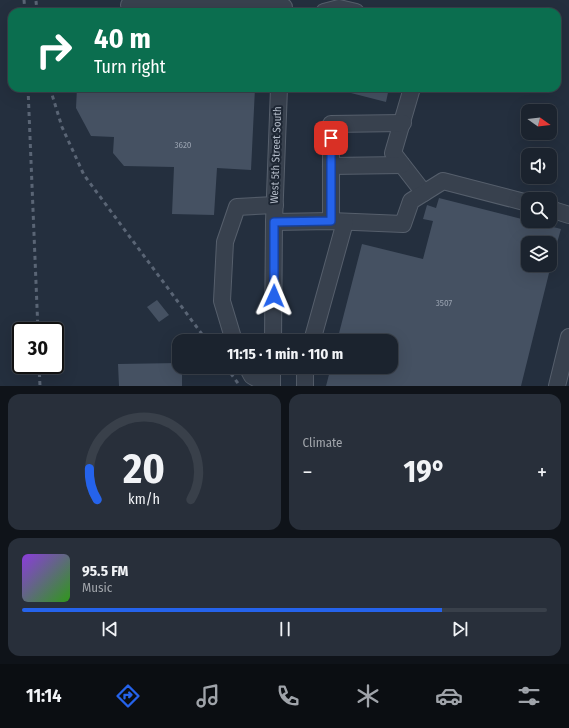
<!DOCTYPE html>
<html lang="en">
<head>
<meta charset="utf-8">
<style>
	:root { --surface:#1b232e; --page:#282f3a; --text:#f1f3f6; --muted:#a0a4aa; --line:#39404a; --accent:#2563eb }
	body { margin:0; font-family:"Fira Sans Condensed",sans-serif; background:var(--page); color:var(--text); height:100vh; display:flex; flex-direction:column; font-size:15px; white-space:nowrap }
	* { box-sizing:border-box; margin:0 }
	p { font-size:13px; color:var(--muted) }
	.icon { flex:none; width:22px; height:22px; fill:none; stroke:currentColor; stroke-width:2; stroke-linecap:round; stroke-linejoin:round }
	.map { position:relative; height:386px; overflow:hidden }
	.details { display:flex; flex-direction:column; gap:8px; padding:8px; background:#0f1319; flex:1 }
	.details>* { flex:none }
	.top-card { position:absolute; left:8px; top:8px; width:553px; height:84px; border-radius:12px; box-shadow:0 4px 16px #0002,0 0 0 1px var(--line); background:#0b6e4f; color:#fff; overflow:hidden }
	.needle { width:26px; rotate:104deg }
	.fabs { position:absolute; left:521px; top:104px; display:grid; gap:8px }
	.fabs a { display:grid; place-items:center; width:36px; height:36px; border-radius:8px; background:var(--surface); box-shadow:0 4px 16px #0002,0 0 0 1px var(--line); font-size:20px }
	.speed { position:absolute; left:12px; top:322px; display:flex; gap:8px; font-size:20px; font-weight:700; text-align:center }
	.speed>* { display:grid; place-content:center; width:52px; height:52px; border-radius:50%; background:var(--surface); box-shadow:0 4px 16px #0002,0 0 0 1px var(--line); line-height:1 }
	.speed .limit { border:2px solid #111; border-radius:6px; background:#fff; color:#111 }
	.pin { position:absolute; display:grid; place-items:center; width:34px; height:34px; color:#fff; margin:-17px; border-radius:8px; box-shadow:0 2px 6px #0006 }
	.me { position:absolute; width:44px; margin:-22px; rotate:1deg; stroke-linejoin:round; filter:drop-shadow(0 0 3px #0008) }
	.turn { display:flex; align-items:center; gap:14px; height:84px; padding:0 20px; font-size:18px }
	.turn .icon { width:52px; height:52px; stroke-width:2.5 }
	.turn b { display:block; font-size:28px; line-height:34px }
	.big { font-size:30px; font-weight:700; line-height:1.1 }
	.details .card { flex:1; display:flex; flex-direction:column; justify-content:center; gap:6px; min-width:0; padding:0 14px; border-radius:12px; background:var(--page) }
	.details .dial { align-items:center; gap:0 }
	.dial svg { height:104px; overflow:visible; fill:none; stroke:var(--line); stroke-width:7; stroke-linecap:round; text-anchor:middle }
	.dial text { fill:var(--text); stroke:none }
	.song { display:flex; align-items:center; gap:12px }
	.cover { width:48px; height:48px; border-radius:6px; background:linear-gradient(135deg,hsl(270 70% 55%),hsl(110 70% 35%)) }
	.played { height:4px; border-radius:2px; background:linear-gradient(90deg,var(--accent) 80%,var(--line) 80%) }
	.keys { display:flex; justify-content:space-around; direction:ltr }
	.heat { display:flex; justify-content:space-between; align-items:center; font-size:22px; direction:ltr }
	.details .tiles { flex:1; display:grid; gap:8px; grid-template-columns:1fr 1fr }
	.card:last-child { grid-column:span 2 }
	.trip { position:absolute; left:172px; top:334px; width:226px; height:40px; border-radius:12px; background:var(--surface); box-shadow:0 4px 16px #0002,0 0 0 1px var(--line); font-weight:700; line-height:40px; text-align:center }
	.dock { display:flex; height:64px; justify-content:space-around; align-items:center; background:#0b0e12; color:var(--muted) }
	.dock .icon { width:28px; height:28px }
	.dock .on { color:var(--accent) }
	.dock b { font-size:18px; color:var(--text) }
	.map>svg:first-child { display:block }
	.building { fill:#455162 }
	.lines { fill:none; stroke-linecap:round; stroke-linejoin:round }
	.minor-casing { stroke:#565f6c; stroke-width:18 }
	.minor { stroke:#38414e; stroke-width:16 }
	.rail { stroke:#5a6575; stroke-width:3; stroke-dasharray:4 4; stroke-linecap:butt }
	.route-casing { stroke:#184099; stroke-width:10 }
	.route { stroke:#2563eb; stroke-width:7 }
	.labels { text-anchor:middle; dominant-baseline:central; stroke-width:4; stroke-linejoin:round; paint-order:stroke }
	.number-label { font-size:9px; fill:#98a1af }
	.street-label { font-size:11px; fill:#b4bcc9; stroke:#1d2633 }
</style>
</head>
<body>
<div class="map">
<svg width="569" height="386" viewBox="0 0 569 386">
	<rect width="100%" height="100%" fill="#242f3e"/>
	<g class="building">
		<path d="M77 88H255L251 170 217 168 214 215 172 214 174 167 124 166 113 153 114 137 91 136 76 108Z"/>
		<path d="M347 88H389L386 102 347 92Z"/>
		<path d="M439 198 561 229 557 243H528V265H551L521 386H326L331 367H391V341H337L362 244 423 259 433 221 423 219 427 205 436 208Z"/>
		<path d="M157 300 169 315 159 322 147 307Z"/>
		<path d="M179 363V367H182V386H119L118 364Z"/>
	</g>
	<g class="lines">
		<g class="minor-casing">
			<g id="minor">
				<path d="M129 5 221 3 284 7"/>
				<path d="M324 12 339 8 356 12"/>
				<path d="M412 88 393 153 424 193"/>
				<path d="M331 166 402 165"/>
				<path d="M550 209 569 215"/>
				<path d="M331 221V124L403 123"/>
				<path d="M274 222 331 221 403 224 411 201 443 181 528 203"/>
				<path d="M234 341 222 301 225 242 237 207 275 205"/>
				<path d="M273 341 274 222 279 88"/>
				<path d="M312 341 345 222"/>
				<path d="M247 367 252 376 270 386"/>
				<path d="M272 386V367"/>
				<path d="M305 386V367"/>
				<path d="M557 386 569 337"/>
			</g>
		</g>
		<use href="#minor" class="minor"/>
		<g class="rail">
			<path d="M24 0 25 12"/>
			<path d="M36 1 37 12"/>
			<path d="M28 88 38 331"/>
			<path d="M50 88 62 127 84 175 207 341"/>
			<path d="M39 365 40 386"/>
			<path d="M226 367 240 386"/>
		</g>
	</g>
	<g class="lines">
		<g class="route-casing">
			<path id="route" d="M274 296V222L331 221V138"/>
		</g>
		<use href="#route" class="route"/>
	</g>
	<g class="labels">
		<g class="number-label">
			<text x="183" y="145">3620</text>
			<text x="444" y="303">3507</text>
		</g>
		<g class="street-label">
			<text transform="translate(276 155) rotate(-88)">West 5th Street South</text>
		</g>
	</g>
</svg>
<div class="fabs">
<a><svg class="needle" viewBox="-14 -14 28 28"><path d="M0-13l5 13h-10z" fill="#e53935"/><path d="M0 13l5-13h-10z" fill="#a0a4aa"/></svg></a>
<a><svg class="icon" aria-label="sound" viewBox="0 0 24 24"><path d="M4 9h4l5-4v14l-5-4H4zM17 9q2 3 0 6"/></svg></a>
<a><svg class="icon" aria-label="search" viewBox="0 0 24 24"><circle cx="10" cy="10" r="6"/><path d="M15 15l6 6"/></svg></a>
<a><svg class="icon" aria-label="layers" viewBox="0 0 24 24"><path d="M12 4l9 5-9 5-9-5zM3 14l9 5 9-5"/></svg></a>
</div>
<div class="speed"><div class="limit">30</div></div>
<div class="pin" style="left:331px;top:138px;background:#d93025"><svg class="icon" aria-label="arrive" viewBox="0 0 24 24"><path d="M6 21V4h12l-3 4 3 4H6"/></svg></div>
<svg class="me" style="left:274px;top:296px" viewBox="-20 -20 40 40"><path d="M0-17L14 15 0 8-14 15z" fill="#2563eb" stroke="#fff" stroke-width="4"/></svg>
<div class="trip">11:15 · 1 min · 110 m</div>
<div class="top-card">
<div class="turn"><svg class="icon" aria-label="right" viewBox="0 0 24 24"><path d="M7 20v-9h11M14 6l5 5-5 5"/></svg><div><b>40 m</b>Turn right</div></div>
</div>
</div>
<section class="details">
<div class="tiles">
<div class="card dial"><svg viewBox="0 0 100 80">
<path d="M14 69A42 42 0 1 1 86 69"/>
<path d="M14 69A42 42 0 0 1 8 45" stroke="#2563eb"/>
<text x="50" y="56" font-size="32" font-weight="700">20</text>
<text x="50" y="72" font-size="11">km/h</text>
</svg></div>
<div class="card"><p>Climate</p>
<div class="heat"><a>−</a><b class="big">19°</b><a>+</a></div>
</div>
<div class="card">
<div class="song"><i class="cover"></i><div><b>95.5 FM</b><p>Music</p></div></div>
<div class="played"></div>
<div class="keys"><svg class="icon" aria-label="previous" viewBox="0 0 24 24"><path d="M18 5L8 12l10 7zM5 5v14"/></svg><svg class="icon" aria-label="pause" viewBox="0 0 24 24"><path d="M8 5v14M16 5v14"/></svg><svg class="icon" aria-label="next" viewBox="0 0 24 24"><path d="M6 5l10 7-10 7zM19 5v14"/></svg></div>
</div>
</div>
</section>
<nav class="dock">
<b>11:14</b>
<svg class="icon on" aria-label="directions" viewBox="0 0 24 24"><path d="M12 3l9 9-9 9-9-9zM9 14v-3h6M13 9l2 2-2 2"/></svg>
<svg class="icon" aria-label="music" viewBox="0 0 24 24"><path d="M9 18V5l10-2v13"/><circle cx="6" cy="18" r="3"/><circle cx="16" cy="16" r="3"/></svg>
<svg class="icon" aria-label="phone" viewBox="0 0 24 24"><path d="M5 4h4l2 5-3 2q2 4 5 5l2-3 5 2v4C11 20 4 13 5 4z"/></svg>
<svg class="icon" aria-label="climate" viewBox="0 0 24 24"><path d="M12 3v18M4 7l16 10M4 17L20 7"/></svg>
<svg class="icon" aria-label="car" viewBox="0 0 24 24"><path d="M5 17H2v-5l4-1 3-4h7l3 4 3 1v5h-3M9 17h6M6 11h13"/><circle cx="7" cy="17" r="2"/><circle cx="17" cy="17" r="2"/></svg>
<svg class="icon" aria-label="filters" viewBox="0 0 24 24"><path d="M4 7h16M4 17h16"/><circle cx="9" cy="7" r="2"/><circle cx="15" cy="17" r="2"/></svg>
</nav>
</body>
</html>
